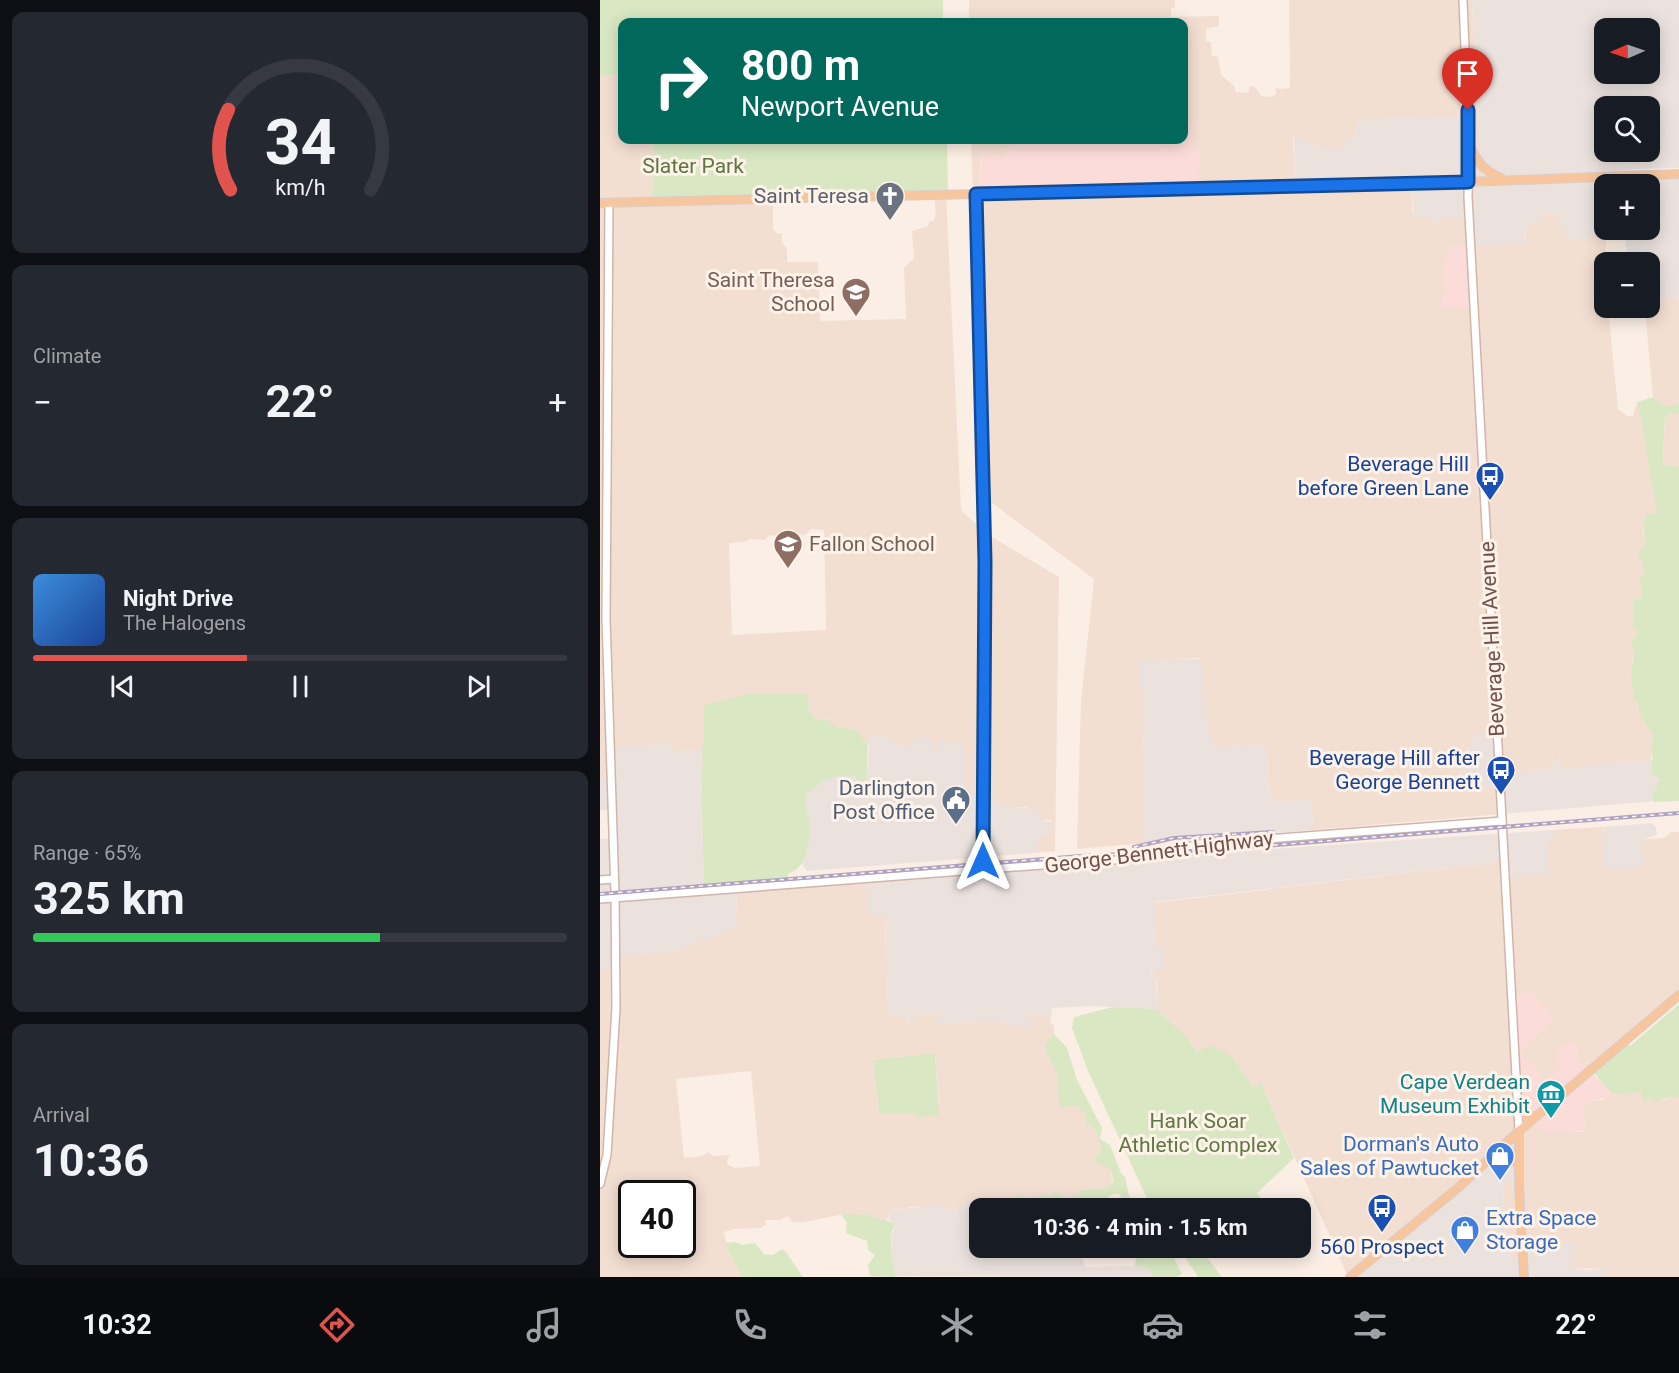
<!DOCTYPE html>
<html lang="en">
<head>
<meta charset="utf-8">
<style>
	:root { --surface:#171b24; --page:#242831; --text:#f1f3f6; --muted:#9ea1a6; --line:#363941; --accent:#e1534d }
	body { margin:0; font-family:Roboto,sans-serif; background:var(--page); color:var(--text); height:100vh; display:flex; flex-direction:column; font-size:22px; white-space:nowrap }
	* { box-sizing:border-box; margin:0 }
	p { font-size:20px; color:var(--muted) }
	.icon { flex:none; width:33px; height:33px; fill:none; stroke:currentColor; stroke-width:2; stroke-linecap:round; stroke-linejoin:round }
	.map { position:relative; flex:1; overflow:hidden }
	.panel { display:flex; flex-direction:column; gap:12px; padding:12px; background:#0d0f14; width:600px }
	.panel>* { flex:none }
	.banner { position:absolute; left:18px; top:18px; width:570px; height:126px; border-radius:12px; box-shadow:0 3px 15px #0003; background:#00695c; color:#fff; overflow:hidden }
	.needle { width:39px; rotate:268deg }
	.controls { position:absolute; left:994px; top:18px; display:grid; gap:12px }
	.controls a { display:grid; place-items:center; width:66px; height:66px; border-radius:12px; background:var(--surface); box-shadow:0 3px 15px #0003; font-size:30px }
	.speed { position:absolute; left:18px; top:1180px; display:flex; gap:12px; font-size:30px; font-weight:700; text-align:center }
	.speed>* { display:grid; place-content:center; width:78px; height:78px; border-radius:50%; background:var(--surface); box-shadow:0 3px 15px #0003; line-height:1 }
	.speed .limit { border:3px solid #111; border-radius:9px; background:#fff; color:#111 }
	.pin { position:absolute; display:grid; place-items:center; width:51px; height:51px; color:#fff; margin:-62px -26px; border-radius:50% 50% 50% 0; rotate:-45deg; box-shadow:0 0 6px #0007 }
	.pin .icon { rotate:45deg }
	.me { position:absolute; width:66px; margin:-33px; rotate:0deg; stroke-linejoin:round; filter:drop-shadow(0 0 4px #0008) }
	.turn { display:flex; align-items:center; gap:21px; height:126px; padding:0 24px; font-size:27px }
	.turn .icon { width:78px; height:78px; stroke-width:2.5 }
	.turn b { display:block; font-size:42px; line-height:51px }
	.big { font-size:45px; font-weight:700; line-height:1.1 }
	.panel .widget { flex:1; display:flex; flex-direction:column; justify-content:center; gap:9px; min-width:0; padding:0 21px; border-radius:12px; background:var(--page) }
	.panel .dial { align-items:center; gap:0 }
	.dial svg { height:156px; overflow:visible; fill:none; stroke:var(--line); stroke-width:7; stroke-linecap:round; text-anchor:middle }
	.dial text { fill:var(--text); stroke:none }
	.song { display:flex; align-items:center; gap:18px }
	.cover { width:72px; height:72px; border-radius:9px; background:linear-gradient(135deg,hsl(210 70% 55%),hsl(220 70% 35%)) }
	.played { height:6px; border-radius:3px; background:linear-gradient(90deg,var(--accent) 40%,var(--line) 40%) }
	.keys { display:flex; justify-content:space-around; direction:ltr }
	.heat { display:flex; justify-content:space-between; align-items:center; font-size:33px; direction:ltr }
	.charge { height:9px; border-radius:4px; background:linear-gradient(90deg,#34c759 65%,var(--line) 0) }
	.trip { position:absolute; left:369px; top:1198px; width:342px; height:60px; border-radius:12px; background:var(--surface); box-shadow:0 3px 15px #0003; font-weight:700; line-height:60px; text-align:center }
	.tab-bar { display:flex; height:96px; justify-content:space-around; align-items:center; background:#090b0e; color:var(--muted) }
	.tab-bar .icon { width:42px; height:42px }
	.tab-bar .selected { color:var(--accent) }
	.tab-bar b { font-size:27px; color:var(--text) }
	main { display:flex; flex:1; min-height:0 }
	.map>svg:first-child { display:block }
	.residential { fill:#f3ded2; fill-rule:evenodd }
	.commercial { fill:#fbdcd8 }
	.industrial { fill:#ebe2de; fill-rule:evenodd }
	.green { fill:#d9e8c3 }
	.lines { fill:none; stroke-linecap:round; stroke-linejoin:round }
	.secondary-casing { stroke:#d1b5ab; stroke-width:10 }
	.primary-casing { stroke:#d8cecc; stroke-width:10 }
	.secondary { stroke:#fff; stroke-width:7 }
	.primary { stroke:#f8c69e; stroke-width:8 }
	.rail-casing { stroke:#afa3c4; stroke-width:4 }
	.rail { stroke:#fef2e9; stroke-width:1.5; stroke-dasharray:4.5; stroke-linecap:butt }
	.route-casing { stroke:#114b97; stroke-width:15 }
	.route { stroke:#1a73e8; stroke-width:10 }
	.labels { text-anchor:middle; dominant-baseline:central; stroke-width:6; stroke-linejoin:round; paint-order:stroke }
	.park-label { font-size:21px; fill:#5d7842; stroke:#fef2e9 }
	.worship-label { font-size:21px; fill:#5b616d; stroke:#fef2e9; text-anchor:end }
	.education-label { font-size:21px; fill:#785e54; stroke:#fef2e9; text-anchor:end }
	.transit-label { font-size:21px; fill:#164399; stroke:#fef2e9; text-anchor:end }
	.street-label { font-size:21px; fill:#72514a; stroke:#fef2e9 }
	.service-label { font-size:21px; fill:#4e5e75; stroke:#fef2e9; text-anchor:end }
	.culture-label { font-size:21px; fill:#0d838f; stroke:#fef2e9; text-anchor:end }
	.shop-label { font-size:21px; fill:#366cbe; stroke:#fef2e9; text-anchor:end }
</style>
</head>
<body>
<main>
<section class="panel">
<div class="widget dial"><svg viewBox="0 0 100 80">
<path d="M14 69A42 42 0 1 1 86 69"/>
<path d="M14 69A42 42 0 0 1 13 28" stroke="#e1534d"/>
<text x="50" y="56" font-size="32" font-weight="700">34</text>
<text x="50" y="72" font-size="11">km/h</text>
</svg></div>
<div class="widget"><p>Climate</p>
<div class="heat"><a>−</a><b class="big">22°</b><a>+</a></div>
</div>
<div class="widget">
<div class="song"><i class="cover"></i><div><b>Night Drive</b><p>The Halogens</p></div></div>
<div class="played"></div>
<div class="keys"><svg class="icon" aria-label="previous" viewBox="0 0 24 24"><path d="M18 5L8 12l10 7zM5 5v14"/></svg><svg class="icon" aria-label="pause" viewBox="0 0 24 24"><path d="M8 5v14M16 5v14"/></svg><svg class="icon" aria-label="next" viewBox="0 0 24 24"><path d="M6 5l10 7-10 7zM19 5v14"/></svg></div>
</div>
<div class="widget"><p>Range · 65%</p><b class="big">325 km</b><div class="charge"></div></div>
<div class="widget"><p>Arrival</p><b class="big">10:36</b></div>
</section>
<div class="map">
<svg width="1079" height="1277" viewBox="0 0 1079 1277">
	<rect width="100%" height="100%" fill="#fbeee4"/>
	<g class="residential">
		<path d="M369 0H575V7L571 8V17L619 16V26L607 28 606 32V41L611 42 612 56 618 57 621 75 634 86 636 92 648 93 650 86 655 87 661 96 669 97 676 95V87L680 89 690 88 689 0H872L882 180H870L868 117 766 119H758L755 138 744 149 736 150 731 147 723 149 718 146 709 145 693 137 695 185 813 183 812 211 840 218 871 216 926 241V227L949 212 958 215 965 230 990 235 1007 233 1004 261 1005 308H1008L1018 409 1027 416H1033L1038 400 1057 511V513L1043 528 1045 544 1042 558 1044 569 1041 583 1042 593 1040 598 1032 601 1038 634 1035 638 1031 640 1034 652 1032 663 1034 698 1039 706V714L1053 733 1051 762 1032 761 972 768 963 767 952 756 954 767 925 772 915 771 902 774 873 737 870 755 863 774V788L901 787 903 814 712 830 713 817 710 800 672 802 668 782 667 753 664 745 613 748 611 738 608 733 600 658 540 660 544 753V843L477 849 481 702 494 579 384 497 371 140H411L410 148 406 156H381L378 192 596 174 600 151 593 150V123H584V22H369ZM873 246 847 291 848 247Z"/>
		<path d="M22 75V140H54L52 199H173V229L176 233 182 234V242L187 249V262H218L220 321 306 319 304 268 314 258 312 231 328 226 330 221H334L336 214 334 195 346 194 361 510 385 533 459 577 455 851 434 853 439 848 434 843 441 835 448 834 453 828V822L451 820H441L427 807H408L403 803 386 802 367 794 333 748 268 745 257 730 236 727 227 719H215L209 710 208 693 156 694 104 705V740L101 750 72 751 71 743 12 776 0 777V76ZM211 529 224 530 226 630 132 635 129 543 144 542 150 539 166 540 167 537 173 535 181 537 205 535Z"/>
		<path d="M1079 297V404L1070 406 1058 403 1053 398 1045 308H1050V301Z"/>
		<path d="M1070 414H1079V467L1063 464 1065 418Z"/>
		<path d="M1003 827 1005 871 1040 849 1043 839 1064 838 1071 832H1079V995L989 1071 975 1056 978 1052 944 1081 919 1053 954 1020 930 993 913 995V1025L930 1124 978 1132 986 1131 982 1108 990 1101 1003 1100 1010 1095V1092L1014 1094 1039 1088 1049 1098 1064 1100 1070 1097H1079V1277H1007L1004 1269 970 1268 968 1266 973 1244 925 1246 924 1257 912 1258 906 1250 903 1182 920 1181V1169L748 1277 662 1084 652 1085 633 1057 597 1053 587 1037 557 1009V982L551 971 554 969 556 947 554 903 905 861 950 874 947 864V844L949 840 955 838 952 830Z"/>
		<path d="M266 879 285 916 287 1013 290 1016H304L309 1023 314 1016 337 1013 339 1025 391 1020 404 1022 406 1025 417 1024 430 1014 451 1016 450 1022 454 1026V1036L444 1047 473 1106H477L483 1111 494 1128 500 1142 501 1151 511 1169 512 1185 506 1189 482 1191 475 1196 465 1197 461 1196 458 1192 434 1202 427 1201 421 1196 411 1200 396 1198 395 1205 384 1208 381 1204 374 1210 365 1202 362 1208 353 1211 316 1206 300 1209 293 1208 286 1221 276 1220 269 1214 255 1215 249 1213 204 1222H192L188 1216 179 1220H165L166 1224 161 1228 133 1229 124 1232 128 1251 141 1275 145 1277H0V969L17 970V957L56 954 81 949 137 926 136 917 137 889ZM335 1053 339 1104 311 1113H279L273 1060ZM151 1071 160 1166 135 1168 128 1165 127 1160 130 1155 113 1156 108 1152 102 1156 84 1158 76 1079ZM32 1194H82V1245H32Z"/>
	</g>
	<g class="commercial">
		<path d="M584 123H593L594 143 593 149 600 151 601 170 596 174 600 177V188L378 193 382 154 405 156 404 150 410 148 411 140H584Z"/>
		<path d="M873 246 875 307H842V295L847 291 843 288V261L847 258V247Z"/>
		<path d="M926 992 930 993 954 1020 919 1053 937 1068V1073L944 1081 960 1067 956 1062V1050L962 1045 973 1042 979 1050 975 1056 1010 1091 1009 1097 990 1101 987 1106 982 1108 986 1131H942L931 1126V1124L919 1132 913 995Z"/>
	</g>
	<g class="industrial">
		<path d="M872 0H1079V168L1035 169 995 176 1000 178 1005 210V230H1008L1009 233 991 235 987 239 966 240 965 230 958 225V215L949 212 941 217 939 222 932 223 926 227 925 243 873 246 871 216 840 218 838 224H833L829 218 813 216V183L695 185 694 137H704L708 140 709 145 718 146 723 149 732 147 736 150 744 148 745 139 755 138 758 119H766L868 117 870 180H882ZM1005 28H1050V74H1005ZM1005 106H1050V152H1005Z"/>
		<path d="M1079 174V297L1050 301V262H1030L1026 250 1025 230H1050V184H1026L1025 177Z"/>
		<path d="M565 659H601L608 733 611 738 613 748 664 745 667 753 668 782 672 802 710 799 713 817 712 830 544 843V753L539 660Z"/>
		<path d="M277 733 298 743 301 747 310 746 314 739 321 736 331 739 333 748 336 751 338 742 364 743 367 794H385L386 802 403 803 408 807 436 808 439 809V818L441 820 453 822V828L448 834 441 835 439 842 434 843 438 845 439 849 434 853 395 856 386 854 384 857 207 871 202 864 208 850 204 807 206 794 225 778 233 776H255L268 767 270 736Z"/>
		<path d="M879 734H899L902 774 915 771 925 772 954 767 952 754 963 767 971 768 1032 761 1051 762 1052 774 1060 779 1053 799 1054 801 903 814 901 787 863 788V774L861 773 859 760 861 756 869 754 868 748 873 737Z"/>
		<path d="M71 743 72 751 101 750V757H104V764L101 768 104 890 137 889 136 917 138 926 81 949 56 954 18 957 17 970 0 969V839L14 838 13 810H0V777L12 776 13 747Z"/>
		<path d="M1052 823 1056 828 1057 835 1043 839 1040 849 1043 852V867L1005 871 1001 834 1004 832 1003 827Z"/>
		<path d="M952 830 956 838 949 840 947 844V864L951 875 911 877 907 874 904 861 555 902 556 946 560 945 563 948V966L561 969H554L551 971V974L556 975 557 1009 493 1006 452 1008 451 1016 430 1014 429 1026 419 1028 417 1024 406 1025 404 1022 391 1020 339 1025 336 1013 314 1016V1022L311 1024 303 1016H290L287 1013 285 916 267 915 266 879 515 860Z"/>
		<path d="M898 1151 912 1153 920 1181 903 1183 906 1250 910 1251 912 1258 924 1256 925 1246 973 1243 975 1262 969 1263 968 1266 986 1270 1004 1269H1006L1007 1277H749Z"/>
		<path d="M395 1198 411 1200 408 1204 410 1209H380V1248H480L485 1267 533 1266 538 1264 551 1271 553 1277 294 1276 291 1235 296 1225 288 1219 293 1208 300 1209 341 1205 353 1211 362 1208 365 1202H368L371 1208 374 1210 377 1203 384 1208 395 1205Z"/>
	</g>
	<g class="green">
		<path d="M0 0H343V22H22V75L0 76Z"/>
		<path d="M54 140H347L348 194 52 202Z"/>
		<path d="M1049 398H1054C1060 406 1070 406 1079 404V414H1070L1065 418C1064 434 1063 448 1063 464L1079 467V801L1054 802 1052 799 1060 779 1052 774 1051 762 1053 758 1051 752 1053 734 1039 714V706L1034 698 1031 676 1034 652 1031 640 1035 638 1038 633 1032 624 1034 619 1032 601 1040 598 1042 593 1039 578 1043 576C1044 566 1044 560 1037 553L1045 544C1045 532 1041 524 1047 514L1057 513 1038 402Z"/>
		<path d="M151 693H208L209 710 215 719C225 719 231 719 236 727L257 730 268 745 266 786 259 783 255 776C227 776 228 778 206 794 204 808 208 810 209 821 210 841 209 866 188 874L187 885 104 891 101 768 104 764 101 750 104 740V705Z"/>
		<path d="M1079 1004V1097H1070L1057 1101 1049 1098 1043 1101 1041 1092 1014 1094 1010 1092 992 1071 1025 1041 1030 1046Z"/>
		<path d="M513 1007 557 1009 587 1037 597 1053 609 1045 633 1057 652 1085 662 1084 694 1158 657 1193 661 1199 646 1209H552L488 1071 472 1028 474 1017Z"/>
		<path d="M454 1034 467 1048 477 1080 502 1128 500 1139 510 1145 521 1173 525 1177 530 1199 538 1203 542 1209H528L519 1194H513L508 1197 506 1206C485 1216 455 1198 442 1204 439 1205 437 1207 434 1209L408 1208V1204L411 1200 421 1195 427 1201 434 1202 440 1195 450 1196 456 1191C468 1201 470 1197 482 1191 488 1188 500 1190 506 1189L513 1182 511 1169 495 1162 493 1159 501 1151C500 1140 497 1127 486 1123L485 1114 477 1106 460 1107 457 1074 444 1047Z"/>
		<path d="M335 1053 339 1115 319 1117 311 1113H279L273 1060Z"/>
		<path d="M249 1213 255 1215 269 1214C280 1223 285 1217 296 1225 293 1229 291 1230 291 1235 290 1239 294 1274 295 1277L270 1276 268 1265 275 1255 268 1250 267 1241 246 1233 247 1222 241 1215Z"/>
		<path d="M135 1242 143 1245 155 1243 164 1254 173 1255 182 1249 186 1252 203 1277H145L141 1275 128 1251 126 1243Z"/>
		<path d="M546 1248H563L565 1251 572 1254 582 1274 576 1277H553L551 1271 538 1265H535L536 1259 544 1253Z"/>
		<path d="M579 1248H600L622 1277H598Z"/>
	</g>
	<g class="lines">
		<g class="secondary-casing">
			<g id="secondary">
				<path d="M863 0 869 145 868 197 919 1131"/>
				<path d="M377 194 385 562 383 870"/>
				<path d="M0 880 14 879"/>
				<path d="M0 899 468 863 527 859 601 844 902 821"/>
				<path d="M0 1184 7 1155 16 1008 15 893 6 619 9 203"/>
			</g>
		</g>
		<g class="primary-casing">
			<g id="primary">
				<path d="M869 145C879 163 881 169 901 178"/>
				<path d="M0 203 868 182 1079 174"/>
				<path d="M918 1109 924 1114 936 1117"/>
				<path d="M919 1131V1186L924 1277"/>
				<path d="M900 1150 912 1154 918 1165"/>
				<path d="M750 1277 859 1187 919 1131 1079 995"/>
			</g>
		</g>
		<use href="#secondary" class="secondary"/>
		<use href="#primary" class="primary"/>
		<g class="rail-casing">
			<g id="rail">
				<path d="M534 847 574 838 673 832"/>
				<path d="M0 894 481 856 612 850 1079 813"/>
			</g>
		</g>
		<use href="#rail" class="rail"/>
	</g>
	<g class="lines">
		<g class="route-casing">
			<path id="route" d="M383 861 385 562 376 194 868 182V110"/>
		</g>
		<use href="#route" class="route"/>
	</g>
	<defs>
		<g id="church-pin" transform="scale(1.5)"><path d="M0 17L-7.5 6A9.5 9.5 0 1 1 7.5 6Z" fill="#6b7280" stroke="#fef2e9"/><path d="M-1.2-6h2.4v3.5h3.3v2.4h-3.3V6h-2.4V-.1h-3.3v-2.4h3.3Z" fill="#fff"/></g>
		<g id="school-pin" transform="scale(1.5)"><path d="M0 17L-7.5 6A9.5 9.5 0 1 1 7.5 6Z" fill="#8d6e63" stroke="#fef2e9"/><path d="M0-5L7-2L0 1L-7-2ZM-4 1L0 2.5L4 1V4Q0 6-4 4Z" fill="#fff"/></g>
		<g id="bus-pin" transform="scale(1.5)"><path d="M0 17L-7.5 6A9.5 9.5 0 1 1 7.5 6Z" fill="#1a4fb4" stroke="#fef2e9"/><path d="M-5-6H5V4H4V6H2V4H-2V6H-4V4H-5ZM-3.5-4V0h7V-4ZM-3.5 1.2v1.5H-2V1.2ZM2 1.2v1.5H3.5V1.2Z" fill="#fff"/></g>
		<g id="civic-pin" transform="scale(1.5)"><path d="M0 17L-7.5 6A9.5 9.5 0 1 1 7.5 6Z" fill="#5c6f8a" stroke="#fef2e9"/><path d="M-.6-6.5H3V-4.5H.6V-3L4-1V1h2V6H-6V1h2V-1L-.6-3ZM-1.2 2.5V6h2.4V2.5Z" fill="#fff"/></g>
		<g id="museum-pin" transform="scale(1.5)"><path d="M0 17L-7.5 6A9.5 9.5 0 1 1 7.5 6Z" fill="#0f9aa8" stroke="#fef2e9"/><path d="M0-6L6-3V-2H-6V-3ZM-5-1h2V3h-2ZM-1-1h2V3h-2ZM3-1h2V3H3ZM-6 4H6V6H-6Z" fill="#fff"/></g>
		<g id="shop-pin" transform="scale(1.5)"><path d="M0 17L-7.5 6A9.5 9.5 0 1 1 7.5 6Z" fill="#3f7fe0" stroke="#fef2e9"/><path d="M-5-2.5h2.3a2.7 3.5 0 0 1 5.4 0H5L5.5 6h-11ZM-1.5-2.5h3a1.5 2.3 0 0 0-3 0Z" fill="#fff"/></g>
	</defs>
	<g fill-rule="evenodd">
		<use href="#church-pin" x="290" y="196"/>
		<use href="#school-pin" x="256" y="292"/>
		<use href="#bus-pin" x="890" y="476"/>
		<use href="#school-pin" x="188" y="544"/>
		<use href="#bus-pin" x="901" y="770"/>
		<use href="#civic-pin" x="356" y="800"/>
		<use href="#museum-pin" x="951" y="1094"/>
		<use href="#shop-pin" x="900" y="1156"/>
		<use href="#bus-pin" x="782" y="1208"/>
		<use href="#shop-pin" x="865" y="1230"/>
	</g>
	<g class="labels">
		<g class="park-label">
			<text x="93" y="166">Slater Park</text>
			<text x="598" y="1121">Hank Soar<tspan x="598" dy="24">Athletic Complex</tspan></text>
		</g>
		<g class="worship-label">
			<text x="269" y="196">Saint Teresa</text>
		</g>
		<g class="education-label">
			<text x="235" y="280">Saint Theresa<tspan x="235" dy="24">School</tspan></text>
			<text x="209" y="544" text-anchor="start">Fallon School</text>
		</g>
		<g class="transit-label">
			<text x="869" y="464">Beverage Hill<tspan x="869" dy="24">before Green Lane</tspan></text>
			<text x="880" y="758">Beverage Hill after<tspan x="880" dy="24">George Bennett</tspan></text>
			<text x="782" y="1247" text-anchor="middle">560 Prospect</text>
		</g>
		<g class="street-label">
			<text transform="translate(892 639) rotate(-93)">Beverage Hill Avenue</text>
			<text transform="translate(559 852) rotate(-7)">George Bennett Highway</text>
		</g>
		<g class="service-label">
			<text x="335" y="788">Darlington<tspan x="335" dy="24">Post Office</tspan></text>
		</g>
		<g class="culture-label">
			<text x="930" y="1082">Cape Verdean<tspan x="930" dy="24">Museum Exhibit</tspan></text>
		</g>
		<g class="shop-label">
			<text x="879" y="1144">Dorman's Auto<tspan x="879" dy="24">Sales of Pawtucket</tspan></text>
			<text x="886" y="1218" text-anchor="start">Extra Space<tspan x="886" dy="24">Storage</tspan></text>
		</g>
	</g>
</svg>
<div class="controls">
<a><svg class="needle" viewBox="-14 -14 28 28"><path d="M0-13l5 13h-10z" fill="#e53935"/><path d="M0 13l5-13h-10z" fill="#9ea1a6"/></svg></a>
<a><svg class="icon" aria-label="search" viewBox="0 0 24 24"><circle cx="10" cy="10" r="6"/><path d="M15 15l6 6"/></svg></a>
<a>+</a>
<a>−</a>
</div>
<div class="speed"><div class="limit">40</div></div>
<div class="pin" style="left:868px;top:110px;background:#d93025"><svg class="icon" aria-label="arrive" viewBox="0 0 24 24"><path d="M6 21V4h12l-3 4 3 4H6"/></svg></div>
<svg class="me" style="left:383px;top:861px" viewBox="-20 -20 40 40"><path d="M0-17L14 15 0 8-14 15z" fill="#1a73e8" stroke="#fff" stroke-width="4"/></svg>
<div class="trip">10:36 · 4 min · 1.5 km</div>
<div class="banner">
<div class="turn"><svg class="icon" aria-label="right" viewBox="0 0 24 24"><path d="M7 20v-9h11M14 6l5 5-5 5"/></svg><div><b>800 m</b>Newport Avenue</div></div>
</div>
</div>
</main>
<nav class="tab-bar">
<b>10:32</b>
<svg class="icon selected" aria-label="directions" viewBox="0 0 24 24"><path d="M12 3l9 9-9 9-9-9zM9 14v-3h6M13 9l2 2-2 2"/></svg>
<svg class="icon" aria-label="music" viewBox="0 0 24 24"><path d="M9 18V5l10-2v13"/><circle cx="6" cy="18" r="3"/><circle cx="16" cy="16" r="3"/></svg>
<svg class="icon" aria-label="phone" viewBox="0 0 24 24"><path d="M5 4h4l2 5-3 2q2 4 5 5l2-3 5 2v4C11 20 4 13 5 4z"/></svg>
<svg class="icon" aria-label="climate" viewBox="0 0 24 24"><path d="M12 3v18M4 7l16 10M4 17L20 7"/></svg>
<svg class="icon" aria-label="car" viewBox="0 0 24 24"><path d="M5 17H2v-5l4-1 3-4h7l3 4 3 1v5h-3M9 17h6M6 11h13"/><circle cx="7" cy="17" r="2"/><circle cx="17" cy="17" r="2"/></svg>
<svg class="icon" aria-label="filters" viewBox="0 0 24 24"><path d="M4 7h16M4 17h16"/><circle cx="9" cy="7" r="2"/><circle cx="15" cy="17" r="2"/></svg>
<b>22°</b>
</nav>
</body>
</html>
